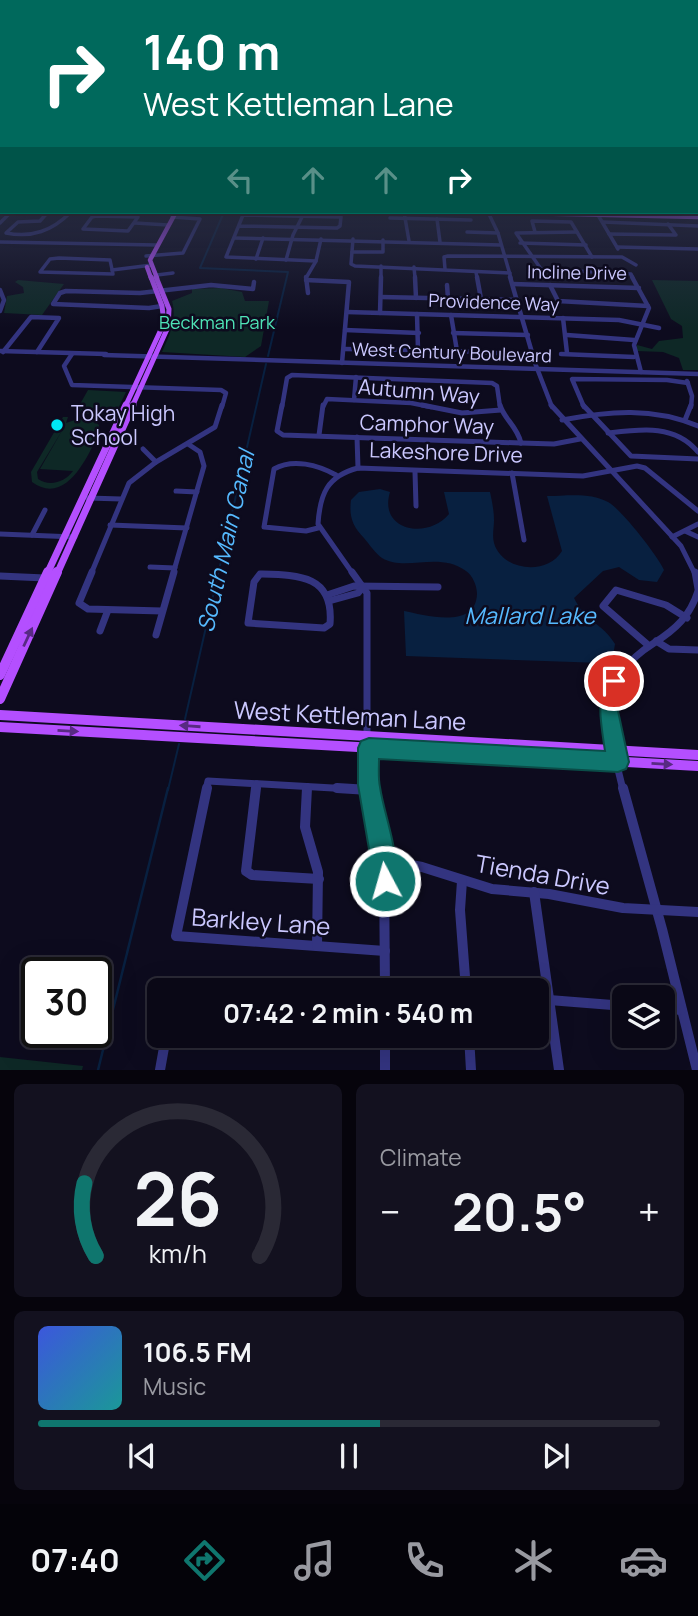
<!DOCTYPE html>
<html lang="en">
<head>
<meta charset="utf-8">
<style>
	:root { --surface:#0a0816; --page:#13111f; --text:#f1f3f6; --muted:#999aa1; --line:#2a2935; --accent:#0f766e }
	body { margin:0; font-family:Manrope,sans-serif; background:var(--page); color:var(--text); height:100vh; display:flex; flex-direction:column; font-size:26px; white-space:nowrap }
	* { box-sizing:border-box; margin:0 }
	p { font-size:23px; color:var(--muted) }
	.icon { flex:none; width:38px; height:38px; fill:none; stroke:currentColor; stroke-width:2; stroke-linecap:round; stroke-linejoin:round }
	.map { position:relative; height:1070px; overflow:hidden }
	.sheet { display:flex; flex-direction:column; gap:14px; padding:14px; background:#06040c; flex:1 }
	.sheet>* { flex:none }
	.top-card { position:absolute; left:0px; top:0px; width:698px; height:214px; box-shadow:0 7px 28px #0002,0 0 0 2px var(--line); background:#00695c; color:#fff; overflow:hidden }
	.buttons { position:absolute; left:612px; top:985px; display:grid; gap:14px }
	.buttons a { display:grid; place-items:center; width:63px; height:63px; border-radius:10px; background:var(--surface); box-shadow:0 7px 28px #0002,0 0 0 2px var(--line); font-size:35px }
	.speed { position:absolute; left:21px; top:957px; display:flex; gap:14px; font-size:35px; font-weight:700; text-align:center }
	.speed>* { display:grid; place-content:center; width:91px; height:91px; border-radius:50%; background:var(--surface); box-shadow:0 7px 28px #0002,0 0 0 2px var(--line); line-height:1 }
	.speed .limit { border:4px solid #111; border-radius:10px; background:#fff; color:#111 }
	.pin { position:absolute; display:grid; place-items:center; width:60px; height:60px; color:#fff; margin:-30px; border:4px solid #fff; border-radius:50%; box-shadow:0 2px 7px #0007 }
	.me { position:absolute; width:77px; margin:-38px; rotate:354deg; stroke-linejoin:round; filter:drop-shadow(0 0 5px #0008) }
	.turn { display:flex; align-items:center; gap:24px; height:147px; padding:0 28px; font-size:32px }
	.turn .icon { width:91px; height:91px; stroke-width:2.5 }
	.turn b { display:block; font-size:49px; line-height:60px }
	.lanes { display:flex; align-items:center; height:66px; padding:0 28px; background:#0003; justify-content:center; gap:35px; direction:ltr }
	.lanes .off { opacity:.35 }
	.big { font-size:52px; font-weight:700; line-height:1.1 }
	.sheet .card { flex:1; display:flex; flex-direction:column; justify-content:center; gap:10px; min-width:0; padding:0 24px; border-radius:10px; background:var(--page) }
	.sheet .dial { align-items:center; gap:0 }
	.dial svg { height:182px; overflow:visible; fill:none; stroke:var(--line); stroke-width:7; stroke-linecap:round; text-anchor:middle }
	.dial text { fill:var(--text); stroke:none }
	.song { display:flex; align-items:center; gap:21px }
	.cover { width:84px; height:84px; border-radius:10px; background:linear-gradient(135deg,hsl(230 70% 55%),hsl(180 70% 35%)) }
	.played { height:7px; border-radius:4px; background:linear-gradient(90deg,var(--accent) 55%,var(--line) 55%) }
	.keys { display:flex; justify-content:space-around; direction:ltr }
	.heat { display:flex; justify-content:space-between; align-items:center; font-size:38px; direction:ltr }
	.sheet .tiles { flex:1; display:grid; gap:14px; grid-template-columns:1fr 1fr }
	.card:last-child { grid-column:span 2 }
	.trip { position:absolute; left:147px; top:978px; width:402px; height:70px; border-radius:10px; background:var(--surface); box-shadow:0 7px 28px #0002,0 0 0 2px var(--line); font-weight:700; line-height:70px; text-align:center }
	.menu { display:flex; height:112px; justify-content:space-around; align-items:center; background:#040309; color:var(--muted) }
	.menu .icon { width:49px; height:49px }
	.menu .active { color:var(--accent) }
	.menu b { font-size:32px; color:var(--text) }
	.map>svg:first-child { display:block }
	.green { fill:#0e2826; fill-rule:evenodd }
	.water { fill:#082040 }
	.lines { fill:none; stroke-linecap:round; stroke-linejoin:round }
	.stream-far1 { stroke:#082040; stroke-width:2 }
	.stream { stroke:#082040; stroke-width:2.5 }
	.minor-far4 { stroke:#333480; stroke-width:3.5 }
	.minor-far3 { stroke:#333480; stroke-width:4.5 }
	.minor-far2 { stroke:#333480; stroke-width:5 }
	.minor-far1 { stroke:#333480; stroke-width:7 }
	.minor { stroke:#333480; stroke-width:10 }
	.major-far3 { stroke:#b44fff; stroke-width:4.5 }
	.major-far2 { stroke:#b44fff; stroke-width:5 }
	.major-far1 { stroke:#b44fff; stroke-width:7 }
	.major { stroke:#b44fff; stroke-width:10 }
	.oneway { fill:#582a83 }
	.route { fill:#0f766e; stroke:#0a4d48; stroke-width:2 }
	.poi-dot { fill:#00e7f3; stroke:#0d0b1e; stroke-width:2.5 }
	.labels { text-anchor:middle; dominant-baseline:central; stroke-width:5; stroke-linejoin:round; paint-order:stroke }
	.far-street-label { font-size:18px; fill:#cbc8ff; stroke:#0d0b1e }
	.far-park-label { font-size:18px; fill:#4fe4b7; stroke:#0d0b1e }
	.street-label { font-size:21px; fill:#cbc8ff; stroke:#0d0b1e }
	.poi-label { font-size:21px; fill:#cbc8ff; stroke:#0d0b1e; text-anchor:start }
	.water-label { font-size:23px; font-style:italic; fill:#56baff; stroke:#0d0b1e }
	.near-street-label { font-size:24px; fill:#cbc8ff; stroke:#0d0b1e }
</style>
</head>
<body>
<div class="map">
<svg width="698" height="1070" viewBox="0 0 698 1070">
	<rect width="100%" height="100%" fill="#0d0b1e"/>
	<g class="green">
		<path d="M18 280 64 284 42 315 4 313 7 296 24 293 23 287 15 282Z"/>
		<path d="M652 280 698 281V370H683L679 358 663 352 636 351 637 345 652 349 659 341 683 338 682 326 671 319Z"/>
		<path d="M192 289 221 288 242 292 245 301H269L261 346 245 357 162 352C170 334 177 320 172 301L192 293Z"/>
		<path d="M88 390 126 392 115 415 75 413Z"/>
		<path d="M63 417H68L66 423C77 419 89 416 99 425V432C89 455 66 507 32 482L31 472ZM63 429 40 469 73 471C65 482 50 487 38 479L37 472Z"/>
		<path d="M0 1057 83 1066 82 1070H0Z"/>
	</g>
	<path class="water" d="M380 489 390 492C378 531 428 540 449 514L444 492H490C492 501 494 511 494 520 494 527 492 536 494 543 502 571 547 576 562 551L547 496C566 496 590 492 608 502 621 509 658 556 664 570L657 582 639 580 619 567 603 571 574 598C585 621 603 624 615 644L613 656 602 663 406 656 404 611C424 615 476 630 477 594 477 586 473 576 466 571 439 551 406 572 382 558 376 554 369 544 364 538 352 526 349 516 351 500L359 492Z"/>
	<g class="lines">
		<g class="stream-far1">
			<path d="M224 212 200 268 288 272 268 356"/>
			<path d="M185 719 266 364"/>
			<path d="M168 790 179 744"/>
		</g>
		<path class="stream" d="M98 1070 168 788"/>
		<g class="minor-far4">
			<path d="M48 212 40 221 18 222 6 233C32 238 52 231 71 212"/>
			<path d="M404 212 409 241"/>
			<path d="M488 212 498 233 511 278"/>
			<path d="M598 215 618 249"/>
			<path d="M96 216 138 217 128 231 83 229 92 217Z"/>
			<path d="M390 218 471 220"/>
			<path d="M437 219 440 242"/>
			<path d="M603 222 698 226"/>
			<path d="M0 223 11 212"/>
			<path d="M135 223 168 225"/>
			<path d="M239 226 337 228 340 226 341 217 243 215 226 257 316 261"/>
			<path d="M467 232 498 233"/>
			<path d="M535 232 532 221 571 222 592 257"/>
			<path d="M577 232 516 233 541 269 631 274 633 278"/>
			<path d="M609 234 676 235 668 224"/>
			<path d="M234 238 501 245"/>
			<path d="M353 239 351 264 355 266 510 273"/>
			<path d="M0 242 156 245"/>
			<path d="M520 243 586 245"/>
			<path d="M617 247 698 249"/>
			<path d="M352 252H383V240"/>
			<path d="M146 256 183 253 200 219 172 217"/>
			<path d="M59 258 110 260 113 274 40 272 50 259Z"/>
			<path d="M256 259 263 238"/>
			<path d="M286 260 293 235 304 213"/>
			<path d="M414 267 415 278"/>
			<path d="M445 269 444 257 448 256 622 257 636 265"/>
			<path d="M112 270 152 265"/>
			<path d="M476 272 477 278"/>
			<path d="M157 275 173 273"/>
			<path d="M306 278 316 261 321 239"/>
			<path d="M381 278V266"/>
		</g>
		<g class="minor-far3">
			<path d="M306 277 308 293"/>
			<path d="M415 277 416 298"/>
			<path d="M477 277 481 299"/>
			<path d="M510 277 535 363 552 407"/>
			<path d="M632 277 649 308 634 345 641 372"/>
			<path d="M306 280 349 282 342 363"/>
			<path d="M513 284 639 288"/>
			<path d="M447 285 448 298"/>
			<path d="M550 285 558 301 648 306"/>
			<path d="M0 290 4 300 0 311"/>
			<path d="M381 297 518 300"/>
			<path d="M162 306 149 308 53 304 60 293 66 291 140 293 211 285 253 289 254 282"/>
			<path d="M347 312 619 320 659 328"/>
			<path d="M380 313 381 277"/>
			<path d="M451 315 457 351 533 355"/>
			<path d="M563 318 567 353"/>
			<path d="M345 330 419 333"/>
			<path d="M453 333 528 335"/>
			<path d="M567 335 634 340"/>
			<path d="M344 349 418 350 417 314"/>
			<path d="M0 351 106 354"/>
			<path d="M3 352 31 317 59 318 37 352"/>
			<path d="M72 354 64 366 72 385 221 390 226 393 222 407"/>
			<path d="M561 354 634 357"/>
			<path d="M104 355 698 374"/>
			<path d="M687 381 692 396 691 407"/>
			<path d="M354 400 356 377"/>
			<path d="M282 407 287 378 292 375 492 383 497 386 500 407"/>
			<path d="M323 407 327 399 411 403 431 407"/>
			<path d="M584 407 572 379 667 380 688 383"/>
		</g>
		<g class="minor-far2">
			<path d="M282 405 277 431 283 435 521 443"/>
			<path d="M422 405 462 413 501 410"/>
			<path d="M500 405C504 419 517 426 521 443"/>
			<path d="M551 405 681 546 695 574"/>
			<path d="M583 405 631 456 698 459"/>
			<path d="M562 420C609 411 653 407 698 426"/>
			<path d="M685 420 691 405"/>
			<path d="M608 433C641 429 675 424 698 452"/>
			<path d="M319 435 323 405"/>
			<path d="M357 437 358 468"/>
			<path d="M521 443 554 444 580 439"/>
			<path d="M143 449 156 462"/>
			<path d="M415 472 416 506"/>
			<path d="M512 473 524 540"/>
			<path d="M176 491 197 492"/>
			<path d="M88 498 121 499"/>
			<path d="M110 525 187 528"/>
			<path d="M318 528 306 531 264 527 274 469C293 458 318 465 336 475"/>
			<path d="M685 531 698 537"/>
			<path d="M0 534 75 537"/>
			<path d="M32 535 45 510"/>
			<path d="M672 537 698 524"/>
			<path d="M150 567 175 568"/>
			<path d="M91 574 129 483 156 462 215 427 222 405"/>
			<path d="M173 574 204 466 200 452 188 444"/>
			<path d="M353 574 318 524C320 494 327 476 358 468L583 476 637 466 645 468 698 511"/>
		</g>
		<g class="minor-far1">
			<path d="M92 572 79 603 88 609 162 611"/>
			<path d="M352 572 367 593V737"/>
			<path d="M695 572 698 589"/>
			<path d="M260 574C299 575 334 575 330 624L324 628 248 623 254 582Z"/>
			<path d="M0 576 45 578"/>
			<path d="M327 595 354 586 438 587"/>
			<path d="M329 601 358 593 363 587"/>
			<path d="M100 631 108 610"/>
			<path d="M156 635 174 572"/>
			<path d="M656 641 669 649 698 650"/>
			<path d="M648 645 603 606 616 590 666 605 687 618"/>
			<path d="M369 748V790"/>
			<path d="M206 790 208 781 368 790"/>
			<path d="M256 790 257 784"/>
			<path d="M307 790V787"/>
			<path d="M623 790C608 727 591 683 654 643 676 629 690 616 698 591"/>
		</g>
		<g class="minor">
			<path d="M207 788 176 936 385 951"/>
			<path d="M256 788 246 871 252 875 319 879"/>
			<path d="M307 788 305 827 318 872 317 946"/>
			<path d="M337 788 369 790"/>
			<path d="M369 788 384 867 385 990"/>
			<path d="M623 788 662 929 697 1070"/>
			<path d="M384 860 422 867 492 889 549 894 623 908 698 912"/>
			<path d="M462 881 460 910 466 990"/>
			<path d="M534 892 559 1070"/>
			<path d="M549 1000 625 1006"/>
			<path d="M663 1008 681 1010"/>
			<path d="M241 1036 385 1045"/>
			<path d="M385 1036V1070"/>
			<path d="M469 1036 471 1070"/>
			<path d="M160 1070 165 1042 170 1036"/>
		</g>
		<g class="major-far3">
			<path d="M469 212 698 217"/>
			<path d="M147 267 151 278"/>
			<path d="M157 278 150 260 176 212"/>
		</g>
		<g class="major-far2">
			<path d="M125 407 164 323 162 306 151 277"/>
			<path d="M132 407 168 327 169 309 156 277"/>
		</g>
		<g class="major-far1">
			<path d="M47 574 126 405"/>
			<path d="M57 574 133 405"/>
		</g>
		<g class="major">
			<path d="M0 675 48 572"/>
			<path d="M0 699 57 572"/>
			<path d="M0 715 698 755"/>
			<path d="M0 727 698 766"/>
		</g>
	</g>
	<defs><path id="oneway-solid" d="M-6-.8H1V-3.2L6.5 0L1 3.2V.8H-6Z" transform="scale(1.75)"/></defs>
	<g class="oneway">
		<use href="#oneway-solid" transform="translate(28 637) rotate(-65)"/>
		<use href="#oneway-solid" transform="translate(190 726) rotate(-176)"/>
		<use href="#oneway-solid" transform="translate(68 731) rotate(3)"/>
		<use href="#oneway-solid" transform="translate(662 764) rotate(3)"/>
	</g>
	<linearGradient id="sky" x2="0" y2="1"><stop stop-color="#070610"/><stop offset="0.55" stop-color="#2f344c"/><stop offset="1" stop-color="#2f344c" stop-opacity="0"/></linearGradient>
	<rect width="698" height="328" fill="url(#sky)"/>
	<path class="route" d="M614 672 621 675 624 681 618 711 629 762 626 769 618 772 379 759C379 768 378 778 380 787 384 816 404 863 393 890L385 893 376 890 358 785V748L361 741 369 738 605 751C601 724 596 701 607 675Z"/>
	<circle class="poi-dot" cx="57" cy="425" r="7"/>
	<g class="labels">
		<g class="far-street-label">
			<text transform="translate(577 272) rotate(1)">Incline Drive</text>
			<text transform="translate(494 302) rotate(2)">Providence Way</text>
			<text transform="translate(452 352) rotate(2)">West Century Boulevard</text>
		</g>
		<g class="far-park-label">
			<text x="217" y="322">Beckman Park</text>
		</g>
		<g class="street-label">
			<text transform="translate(419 391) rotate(5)">Autumn Way</text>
			<text transform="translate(427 424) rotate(2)">Camphor Way</text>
			<text transform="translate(446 452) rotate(2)">Lakeshore Drive</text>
		</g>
		<g class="poi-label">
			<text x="71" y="413">Tokay High<tspan x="71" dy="24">School</tspan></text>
		</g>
		<g class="water-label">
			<text transform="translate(225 541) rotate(-77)">South Main Canal</text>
			<text x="530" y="615">Mallard Lake</text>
		</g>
		<g class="near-street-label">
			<text transform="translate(350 715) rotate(3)">West Kettleman Lane</text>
			<text transform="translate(543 874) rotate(10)">Tienda Drive</text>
			<text transform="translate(261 921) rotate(4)">Barkley Lane</text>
		</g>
	</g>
</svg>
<div class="buttons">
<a><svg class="icon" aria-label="layers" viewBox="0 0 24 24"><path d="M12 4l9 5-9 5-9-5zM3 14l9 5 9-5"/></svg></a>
</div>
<div class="speed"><div class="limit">30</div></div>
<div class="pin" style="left:614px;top:681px;background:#d93025"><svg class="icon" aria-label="arrive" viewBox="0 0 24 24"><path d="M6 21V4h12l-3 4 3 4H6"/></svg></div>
<svg class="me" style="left:385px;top:881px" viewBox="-20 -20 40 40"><circle r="17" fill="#0f766e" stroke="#fff" stroke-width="3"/><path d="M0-11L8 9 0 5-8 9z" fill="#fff"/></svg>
<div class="trip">07:42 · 2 min · 540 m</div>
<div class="top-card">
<div class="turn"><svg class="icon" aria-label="right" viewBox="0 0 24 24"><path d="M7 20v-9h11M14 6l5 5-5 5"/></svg><div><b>140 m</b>West Kettleman Lane</div></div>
<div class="lanes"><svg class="icon off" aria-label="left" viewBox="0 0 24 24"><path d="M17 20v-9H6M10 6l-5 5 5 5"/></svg><svg class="icon off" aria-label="ahead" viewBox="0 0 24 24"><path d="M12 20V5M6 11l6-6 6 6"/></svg><svg class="icon off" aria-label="ahead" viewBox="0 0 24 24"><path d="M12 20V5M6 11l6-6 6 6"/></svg><svg class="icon" aria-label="right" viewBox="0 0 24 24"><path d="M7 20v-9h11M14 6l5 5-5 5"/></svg></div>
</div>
</div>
<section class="sheet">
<div class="tiles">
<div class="card dial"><svg viewBox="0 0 100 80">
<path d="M14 69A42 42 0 1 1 86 69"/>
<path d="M14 69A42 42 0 0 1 9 37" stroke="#0f766e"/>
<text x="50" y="56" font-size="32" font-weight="700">26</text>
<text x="50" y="72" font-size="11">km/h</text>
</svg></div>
<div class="card"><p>Climate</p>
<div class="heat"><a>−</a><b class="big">20.5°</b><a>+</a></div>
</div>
<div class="card">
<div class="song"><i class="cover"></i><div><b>106.5 FM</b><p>Music</p></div></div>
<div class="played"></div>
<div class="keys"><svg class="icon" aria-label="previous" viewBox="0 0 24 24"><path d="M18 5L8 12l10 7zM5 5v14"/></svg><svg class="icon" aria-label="pause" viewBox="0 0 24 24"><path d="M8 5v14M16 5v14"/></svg><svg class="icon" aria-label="next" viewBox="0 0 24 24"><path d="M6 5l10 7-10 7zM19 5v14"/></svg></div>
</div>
</div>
</section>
<nav class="menu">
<b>07:40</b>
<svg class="icon active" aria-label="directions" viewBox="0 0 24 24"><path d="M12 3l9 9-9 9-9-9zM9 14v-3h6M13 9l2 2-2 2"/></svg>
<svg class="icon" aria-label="music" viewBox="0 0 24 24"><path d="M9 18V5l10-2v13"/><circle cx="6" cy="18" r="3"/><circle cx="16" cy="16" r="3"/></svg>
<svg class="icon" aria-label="phone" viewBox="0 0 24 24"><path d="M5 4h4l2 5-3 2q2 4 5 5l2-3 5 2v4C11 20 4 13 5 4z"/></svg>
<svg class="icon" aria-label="climate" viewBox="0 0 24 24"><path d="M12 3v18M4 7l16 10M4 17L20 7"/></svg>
<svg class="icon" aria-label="car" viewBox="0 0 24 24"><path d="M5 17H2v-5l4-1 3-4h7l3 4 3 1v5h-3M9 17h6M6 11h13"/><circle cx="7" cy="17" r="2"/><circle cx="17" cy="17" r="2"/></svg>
</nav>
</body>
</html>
